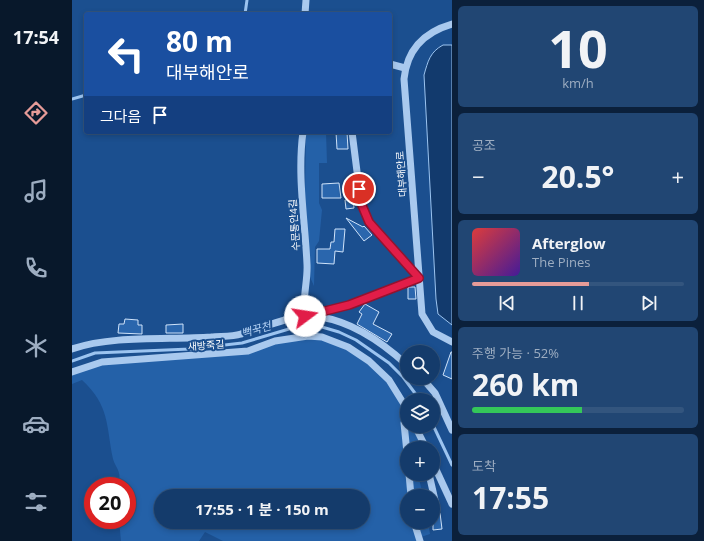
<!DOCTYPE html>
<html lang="ko">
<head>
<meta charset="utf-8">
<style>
	:root { --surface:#143b6b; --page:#214673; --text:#f1f3f6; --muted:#9dadc1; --line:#33557e; --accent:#e69b98 }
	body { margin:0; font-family:"Open Sans","Noto Sans KR",sans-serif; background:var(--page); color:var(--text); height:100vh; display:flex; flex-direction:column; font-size:15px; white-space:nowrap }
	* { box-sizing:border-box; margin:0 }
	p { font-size:13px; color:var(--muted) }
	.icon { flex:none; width:22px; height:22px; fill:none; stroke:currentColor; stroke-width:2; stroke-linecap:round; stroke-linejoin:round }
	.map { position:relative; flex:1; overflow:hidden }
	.drawer { display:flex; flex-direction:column; gap:6px; padding:6px; background:#0b203b; width:252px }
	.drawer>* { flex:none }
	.hud { position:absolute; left:12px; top:12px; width:308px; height:122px; border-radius:4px; box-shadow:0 2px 6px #0003,0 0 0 1px var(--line); background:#1a4fa0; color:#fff; overflow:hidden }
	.fabs { position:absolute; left:328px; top:345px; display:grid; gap:8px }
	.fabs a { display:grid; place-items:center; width:40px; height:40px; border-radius:50%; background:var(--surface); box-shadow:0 2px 6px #0003,0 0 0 1px var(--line); font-size:20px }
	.speed { position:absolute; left:12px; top:477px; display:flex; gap:8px; font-size:20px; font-weight:700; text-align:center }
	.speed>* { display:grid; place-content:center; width:52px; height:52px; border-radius:50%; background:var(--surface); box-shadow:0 2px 6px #0003,0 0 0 1px var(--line); line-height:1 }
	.speed .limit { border:6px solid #d22; background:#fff; color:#111 }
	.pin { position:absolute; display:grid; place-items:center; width:34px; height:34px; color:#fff; margin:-17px; border:2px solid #fff; border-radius:50%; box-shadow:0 1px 4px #0007 }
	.me { position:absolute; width:44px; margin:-22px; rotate:76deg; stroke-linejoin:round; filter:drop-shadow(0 0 3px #0008) }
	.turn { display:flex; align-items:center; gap:14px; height:84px; padding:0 16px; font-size:18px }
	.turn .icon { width:52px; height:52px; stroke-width:2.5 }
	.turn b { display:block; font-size:28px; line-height:34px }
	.then { display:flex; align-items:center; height:38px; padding:0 16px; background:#0003; gap:8px; font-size:15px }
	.big { font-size:30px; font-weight:700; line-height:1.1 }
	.drawer .widget { flex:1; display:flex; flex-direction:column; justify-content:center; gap:6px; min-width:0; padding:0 14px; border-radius:6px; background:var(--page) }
	.drawer .dial { align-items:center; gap:0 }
	.dial b { font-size:52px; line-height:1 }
	.song { display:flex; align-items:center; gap:12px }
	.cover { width:48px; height:48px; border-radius:6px; background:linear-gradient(135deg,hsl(0 70% 55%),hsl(260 70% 35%)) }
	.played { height:4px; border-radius:2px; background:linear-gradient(90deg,var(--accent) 55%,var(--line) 55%) }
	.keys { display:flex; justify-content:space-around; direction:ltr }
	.heat { display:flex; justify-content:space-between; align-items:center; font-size:22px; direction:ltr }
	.charge { height:6px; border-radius:3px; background:linear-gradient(90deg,#34c759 52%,var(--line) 0) }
	.trip { position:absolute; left:82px; top:489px; width:216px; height:40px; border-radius:20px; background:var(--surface); box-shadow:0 2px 6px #0003,0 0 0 1px var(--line); font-weight:700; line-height:40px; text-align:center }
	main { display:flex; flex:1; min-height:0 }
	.menu { display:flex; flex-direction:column; width:72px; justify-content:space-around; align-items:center; background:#08182b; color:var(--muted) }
	.menu .icon { width:28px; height:28px }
	.menu .active { color:var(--accent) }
	.menu b { font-size:18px; color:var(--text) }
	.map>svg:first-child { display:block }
	.green { fill:#2461a8; fill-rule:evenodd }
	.water { fill:#123a6d; stroke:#9cc4f0 }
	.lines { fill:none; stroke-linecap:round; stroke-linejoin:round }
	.stream { stroke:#9cc4f0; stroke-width:3 }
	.building { fill:#2a66ad; stroke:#cfe3fa }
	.minor { stroke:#a9c9ee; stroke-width:7 }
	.route-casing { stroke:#92132f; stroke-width:10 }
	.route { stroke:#e11d48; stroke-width:7 }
	.labels { text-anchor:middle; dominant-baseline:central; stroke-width:4; stroke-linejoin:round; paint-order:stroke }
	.street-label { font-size:10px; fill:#fff; stroke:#1b4f8f }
	.water-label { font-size:11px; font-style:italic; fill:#b5d3f5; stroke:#1b4f8f }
</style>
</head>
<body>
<main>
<nav class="menu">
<b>17:54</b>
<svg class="icon active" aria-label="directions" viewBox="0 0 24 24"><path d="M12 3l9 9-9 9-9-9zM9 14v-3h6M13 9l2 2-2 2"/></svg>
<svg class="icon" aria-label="music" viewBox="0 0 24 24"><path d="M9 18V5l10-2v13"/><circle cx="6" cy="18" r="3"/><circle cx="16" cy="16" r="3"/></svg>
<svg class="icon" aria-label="phone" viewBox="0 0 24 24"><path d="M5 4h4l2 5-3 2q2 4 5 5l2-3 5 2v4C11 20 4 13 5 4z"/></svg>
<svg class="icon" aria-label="climate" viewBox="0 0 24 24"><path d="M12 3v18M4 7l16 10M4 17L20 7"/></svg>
<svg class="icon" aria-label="car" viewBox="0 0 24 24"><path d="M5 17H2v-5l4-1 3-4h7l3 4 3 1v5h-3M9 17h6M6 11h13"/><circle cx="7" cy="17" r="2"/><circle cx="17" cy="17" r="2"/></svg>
<svg class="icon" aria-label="filters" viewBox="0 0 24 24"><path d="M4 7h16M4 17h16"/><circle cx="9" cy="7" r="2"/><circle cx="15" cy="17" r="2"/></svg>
</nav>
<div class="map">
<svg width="380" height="541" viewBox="0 0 380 541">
	<rect width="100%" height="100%" fill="#1b4f8f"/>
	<g class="green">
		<path d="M234 132H254L255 163H247V203L250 210 247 241 243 247 242 286 238 277 233 196Z"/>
		<path d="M235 338 262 341 296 363 315 382 333 412 330 421 337 496H335V522H340L346 541H151L133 532 127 541H49L47 520H55V486H47C47 482 48 477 47 473 46 468 42 464 41 459 34 425 38 406 10 380L0 384V375L30 364 177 353 205 342ZM89 496H291V522H89Z"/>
		<path d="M339 426 340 428 351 448H337L335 427Z"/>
		<path d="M339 474H346L351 496H342Z"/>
		<path d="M345 522H356L358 534 349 537Z"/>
	</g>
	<path class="water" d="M371 45H380V325L366 314 364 299 352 75C356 61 358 52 371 45Z"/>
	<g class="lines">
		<g class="stream">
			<path d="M173 14 175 0"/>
			<path d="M0 99 14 95"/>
			<path d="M0 361 23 353 118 349 170 343 217 329 234 326 250 327 267 332 284 340 317 363 331 377 348 400"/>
			<path d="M361 425 380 465"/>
		</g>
	</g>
	<g class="building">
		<path d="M264 132H275L276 149H265Z"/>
		<path d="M267 183 269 198H250V184Z"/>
		<path d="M281 199 282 208 274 209 273 200Z"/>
		<path d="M274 218 291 227 292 226 300 235 292 241Z"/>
		<path d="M263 229H273L271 252 263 251 262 264 245 263V249H258L259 242H262Z"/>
		<path d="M337 287H343L344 299H336V288Z"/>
		<path d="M293 304 307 312 301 324 320 334 315 342 285 324 290 314 287 312Z"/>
		<path d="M53 319 66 320V325H70V334L46 333 47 324H52Z"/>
		<path d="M111 324V333H94V325Z"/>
		<path d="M379 352H380V379L371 375Z"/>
		<path d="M368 513 370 529 361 530V514Z"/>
	</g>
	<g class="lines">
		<g class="minor">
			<path d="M233 14 234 0"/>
			<path d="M380 24C352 32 335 49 332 79L350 314 361 332 380 342"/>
			<path d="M318 64 333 68"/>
			<path d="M231 132C225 175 233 220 235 264 236 281 230 298 233 315"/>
			<path d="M239 314 277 305 347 278 297 222 289 203 280 132"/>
			<path d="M0 349C40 335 96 340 139 337 148 336 160 337 169 334 195 327 221 313 248 317 281 322 311 343 335 365"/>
			<path d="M0 372 30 362 176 351 203 341 236 336 250 337 276 347 297 361 317 380 335 409"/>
			<path d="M350 378 363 393 380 430"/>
			<path d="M335 414 332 423 335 453"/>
			<path d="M343 426 354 448"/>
			<path d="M361 463 380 504"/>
			<path d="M337 474 339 496"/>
			<path d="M357 474 365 509"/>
			<path d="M342 522 348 541"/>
		</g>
	</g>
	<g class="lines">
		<g class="route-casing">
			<path id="route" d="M233 316 277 305 347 278 297 222 289 203 287 189"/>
		</g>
		<use href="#route" class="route"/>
	</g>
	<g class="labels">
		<g class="street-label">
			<text transform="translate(329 174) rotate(-94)">대부해안로</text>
			<text transform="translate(222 225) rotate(-94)">수문통안4길</text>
			<text transform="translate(134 345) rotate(-4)">새방죽길</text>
		</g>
		<g class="water-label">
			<text transform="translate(184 329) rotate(-16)">뻑꾹천</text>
		</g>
	</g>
</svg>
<div class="fabs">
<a><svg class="icon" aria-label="search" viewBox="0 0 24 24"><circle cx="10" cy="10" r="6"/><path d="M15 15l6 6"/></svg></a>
<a><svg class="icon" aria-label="layers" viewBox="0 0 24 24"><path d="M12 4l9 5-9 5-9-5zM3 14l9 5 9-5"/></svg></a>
<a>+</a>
<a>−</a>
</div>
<div class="speed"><div class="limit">20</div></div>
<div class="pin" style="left:287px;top:189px;background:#d93025"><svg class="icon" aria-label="arrive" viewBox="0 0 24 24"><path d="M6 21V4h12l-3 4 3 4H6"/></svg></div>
<svg class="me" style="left:233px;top:316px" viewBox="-20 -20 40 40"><circle r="19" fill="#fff"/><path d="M0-13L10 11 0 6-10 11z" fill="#e11d48"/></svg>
<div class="trip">17:55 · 1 분 · 150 m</div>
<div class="hud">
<div class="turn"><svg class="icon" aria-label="left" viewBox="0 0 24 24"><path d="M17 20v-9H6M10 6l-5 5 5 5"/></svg><div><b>80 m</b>대부해안로</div></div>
<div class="then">그다음<svg class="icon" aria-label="arrive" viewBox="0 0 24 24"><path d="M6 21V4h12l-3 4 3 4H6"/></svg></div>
</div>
</div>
<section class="drawer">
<div class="widget dial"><b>10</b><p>km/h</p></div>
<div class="widget"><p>공조</p>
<div class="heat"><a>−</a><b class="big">20.5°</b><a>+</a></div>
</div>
<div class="widget">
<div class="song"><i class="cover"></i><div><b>Afterglow</b><p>The Pines</p></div></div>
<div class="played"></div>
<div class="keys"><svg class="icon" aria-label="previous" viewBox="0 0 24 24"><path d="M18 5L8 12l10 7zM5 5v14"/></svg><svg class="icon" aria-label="pause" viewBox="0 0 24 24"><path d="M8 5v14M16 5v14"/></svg><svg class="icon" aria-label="next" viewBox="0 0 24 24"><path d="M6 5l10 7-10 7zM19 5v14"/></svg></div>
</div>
<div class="widget"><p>주행 가능 · 52%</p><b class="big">260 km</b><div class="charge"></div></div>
<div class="widget"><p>도착</p><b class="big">17:55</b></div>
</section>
</main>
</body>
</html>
